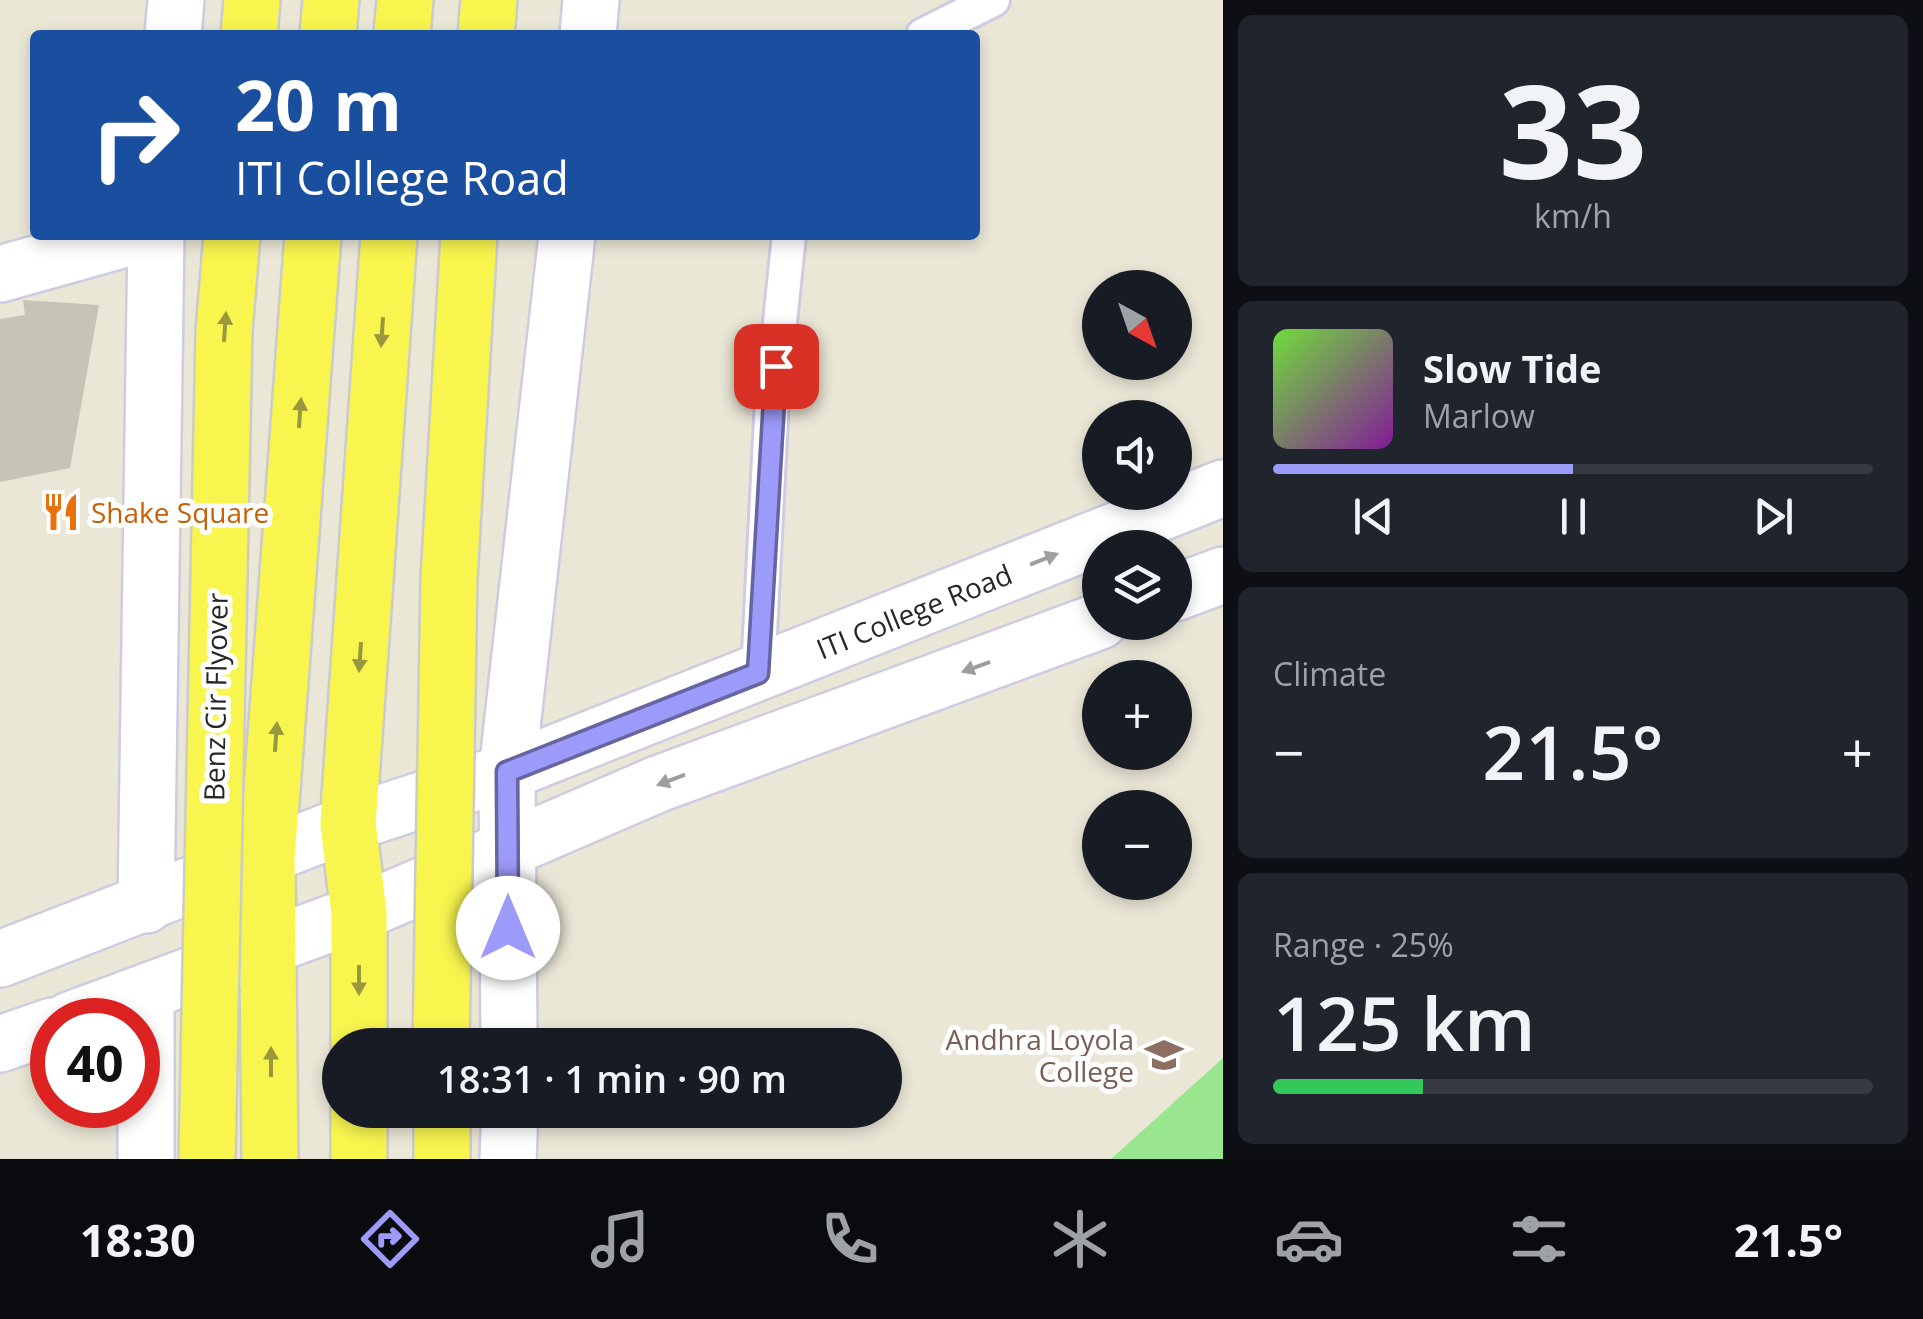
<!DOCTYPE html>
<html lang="en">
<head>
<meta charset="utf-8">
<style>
	:root { --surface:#171b24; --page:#20242c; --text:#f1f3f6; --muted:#9ea1a6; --line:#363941; --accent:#9d9bfa }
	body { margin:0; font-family:"Open Sans",sans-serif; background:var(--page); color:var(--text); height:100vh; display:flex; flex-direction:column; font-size:38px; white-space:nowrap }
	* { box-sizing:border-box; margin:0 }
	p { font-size:32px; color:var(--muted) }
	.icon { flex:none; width:55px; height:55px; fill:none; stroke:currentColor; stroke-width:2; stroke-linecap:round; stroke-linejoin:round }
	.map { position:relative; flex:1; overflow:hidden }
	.sheet { display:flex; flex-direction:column; gap:15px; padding:15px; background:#0d0f14; width:700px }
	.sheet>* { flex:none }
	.top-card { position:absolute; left:30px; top:30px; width:950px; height:210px; border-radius:10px; box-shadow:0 5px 15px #0003; background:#1a4fa0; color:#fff; overflow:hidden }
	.needle { width:65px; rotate:140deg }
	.buttons { position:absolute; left:1082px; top:270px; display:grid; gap:20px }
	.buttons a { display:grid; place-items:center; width:110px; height:110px; border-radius:50%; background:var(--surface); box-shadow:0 5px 15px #0003; font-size:50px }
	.speed { position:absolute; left:30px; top:998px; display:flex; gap:20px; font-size:50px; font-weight:700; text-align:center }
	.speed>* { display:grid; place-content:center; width:130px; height:130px; border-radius:50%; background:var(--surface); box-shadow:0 5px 15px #0003; line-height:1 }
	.speed .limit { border:15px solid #d22; background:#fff; color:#111 }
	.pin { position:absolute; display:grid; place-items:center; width:85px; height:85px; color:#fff; margin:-42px; border-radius:20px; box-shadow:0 5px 15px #0006 }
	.me { position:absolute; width:110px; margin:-55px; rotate:0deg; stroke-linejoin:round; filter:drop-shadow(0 0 8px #0008) }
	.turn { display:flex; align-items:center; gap:35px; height:210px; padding:0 40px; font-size:45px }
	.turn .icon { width:130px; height:130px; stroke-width:2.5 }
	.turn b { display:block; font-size:70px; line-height:85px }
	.big { font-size:75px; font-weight:600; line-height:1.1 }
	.sheet .card { flex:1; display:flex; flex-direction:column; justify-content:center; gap:15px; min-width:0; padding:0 35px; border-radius:15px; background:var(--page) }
	.sheet .dial { align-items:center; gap:0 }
	.dial b { font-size:130px; line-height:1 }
	.song { display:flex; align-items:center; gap:30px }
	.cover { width:120px; height:120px; border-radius:15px; background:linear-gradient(135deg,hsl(100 70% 55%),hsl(290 70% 35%)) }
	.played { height:10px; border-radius:5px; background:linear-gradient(90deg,var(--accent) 50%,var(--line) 50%) }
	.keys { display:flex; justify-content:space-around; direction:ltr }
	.heat { display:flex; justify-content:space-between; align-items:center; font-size:55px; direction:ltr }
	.charge { height:15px; border-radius:8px; background:linear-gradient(90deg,#34c759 25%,var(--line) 0) }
	.trip { position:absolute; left:322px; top:1028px; width:580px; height:100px; border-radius:50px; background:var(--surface); box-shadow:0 5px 15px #0003; font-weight:600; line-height:100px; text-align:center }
	.tab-bar { display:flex; height:160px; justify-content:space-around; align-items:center; background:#090b0e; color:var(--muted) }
	.tab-bar .icon { width:70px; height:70px }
	.tab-bar .current { color:var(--accent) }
	.tab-bar b { font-size:45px; color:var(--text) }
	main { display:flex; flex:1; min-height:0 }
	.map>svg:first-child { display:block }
	.green { fill:#9ae68f }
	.building { fill:#c6c3b7 }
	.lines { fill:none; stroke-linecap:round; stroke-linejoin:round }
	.lane-casing { stroke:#cdcce2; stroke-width:38 }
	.street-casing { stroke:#cdcce2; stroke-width:60 }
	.secondary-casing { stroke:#cdcce2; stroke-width:60 }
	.primary-casing { stroke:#cbcbcb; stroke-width:60 }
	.lane { stroke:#fff; stroke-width:32 }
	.street { stroke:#fff; stroke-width:55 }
	.secondary { stroke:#fff; stroke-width:55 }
	.primary { stroke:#f8f54f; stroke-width:55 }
	.primary-bridge-casing { stroke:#cbcbcb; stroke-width:60; stroke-linecap:butt }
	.primary-bridge { stroke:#f8f54f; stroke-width:55 }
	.oneway { fill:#9a983d }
	.oneway2 { fill:#9e9e9e }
	.route-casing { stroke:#6665a2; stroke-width:25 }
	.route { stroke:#9d9bfa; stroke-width:18 }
	.labels { text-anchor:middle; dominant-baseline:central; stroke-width:10; stroke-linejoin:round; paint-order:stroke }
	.food-label { font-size:28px; fill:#c56008; stroke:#fff; text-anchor:start }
	.street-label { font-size:28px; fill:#272727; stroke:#fff }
	.education-label { font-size:28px; fill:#785e54; stroke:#fff; text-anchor:end }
</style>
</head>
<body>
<main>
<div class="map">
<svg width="1223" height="1159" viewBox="0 0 1223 1159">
	<rect width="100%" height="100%" fill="#ebe7d7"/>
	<path class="green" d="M1223 1058V1159H1111Z"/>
	<path class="building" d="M23 300 99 305 70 468 0 482V319L25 315Z"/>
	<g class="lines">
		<g class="lane-casing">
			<g id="lane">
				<path d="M923 35 993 0"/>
				<path d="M758 673 772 399 789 235"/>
			</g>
		</g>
		<g class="street-casing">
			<path id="street" d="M0 274 139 235"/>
		</g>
		<g class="secondary-casing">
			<g id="secondary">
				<path d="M173 35 176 0"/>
				<path d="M588 35 591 0"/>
				<path d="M1175 593 1223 575"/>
				<path d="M146 905 156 235"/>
				<path d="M0 959 348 824 507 772 1223 488"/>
				<path d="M146 994V1159"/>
				<path d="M70 1020 359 913 658 784 1100 621"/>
				<path d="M0 1044 52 1026"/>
				<path d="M509 1045 507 772 567 235"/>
				<path d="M508 1159 510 1110"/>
			</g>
		</g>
		<g class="primary-casing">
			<g id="primary">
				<path d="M249 35 252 0"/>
				<path d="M328 35 331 0"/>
				<path d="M402 35 405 0"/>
				<path d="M486 35 489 0"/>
				<path d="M359 1045V913L348 824 389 235"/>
				<path d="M359 1110V1159"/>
				<path d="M442 1110V1159"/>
				<path d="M270 1159 267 858 313 235"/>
			</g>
		</g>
		<use href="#lane" class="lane"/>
		<use href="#street" class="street"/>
		<use href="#secondary" class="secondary"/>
		<use href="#primary" class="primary"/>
		<g class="primary-bridge-casing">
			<g id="primary-bridge">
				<path d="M441 1045 449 579 469 235"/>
				<path d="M207 1159 224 332 232 235"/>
			</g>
		</g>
		<use href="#primary-bridge" class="primary-bridge"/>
	</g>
	<defs><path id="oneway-solid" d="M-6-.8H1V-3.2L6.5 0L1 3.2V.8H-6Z" transform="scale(2.5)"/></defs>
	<g class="oneway">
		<use href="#oneway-solid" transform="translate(225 327) rotate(-86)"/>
		<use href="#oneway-solid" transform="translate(382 332) rotate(94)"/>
		<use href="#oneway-solid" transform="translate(300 413) rotate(-86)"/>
		<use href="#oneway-solid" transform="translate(360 657) rotate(94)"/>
		<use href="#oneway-solid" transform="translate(276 737) rotate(-86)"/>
		<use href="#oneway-solid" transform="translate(359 980) rotate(90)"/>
		<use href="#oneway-solid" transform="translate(271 1062) rotate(-90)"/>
	</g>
	<g class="oneway2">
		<use href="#oneway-solid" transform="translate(1044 559) rotate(-22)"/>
		<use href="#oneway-solid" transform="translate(976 667) rotate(160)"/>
		<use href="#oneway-solid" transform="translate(671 780) rotate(159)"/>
	</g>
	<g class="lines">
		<g class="route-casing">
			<path id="route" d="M508 928 507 772 758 673 776 366"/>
		</g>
		<use href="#route" class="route"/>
	</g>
	<defs>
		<g id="restaurant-bare" transform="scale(3)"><path d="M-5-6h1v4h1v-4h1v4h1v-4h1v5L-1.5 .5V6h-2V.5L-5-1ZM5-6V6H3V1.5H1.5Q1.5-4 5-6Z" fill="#e8710a" stroke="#fff" stroke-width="2.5" paint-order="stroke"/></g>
		<g id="university-bare" transform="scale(3)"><path d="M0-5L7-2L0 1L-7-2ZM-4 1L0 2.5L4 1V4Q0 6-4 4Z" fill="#8d6e63" stroke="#fff" stroke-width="2.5" paint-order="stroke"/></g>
	</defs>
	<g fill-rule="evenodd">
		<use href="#restaurant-bare" x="61" y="512"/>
		<use href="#university-bare" x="1164" y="1055"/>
	</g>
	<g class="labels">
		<g class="food-label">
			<text x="91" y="512">Shake Square</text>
		</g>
		<g class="street-label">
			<text transform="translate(914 611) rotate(-22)">ITI College Road</text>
			<text transform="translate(215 697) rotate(-89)">Benz Cir Flyover</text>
		</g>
		<g class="education-label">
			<text x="1134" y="1039">Andhra Loyola<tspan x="1134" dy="32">College</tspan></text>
		</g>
	</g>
</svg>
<div class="buttons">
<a><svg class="needle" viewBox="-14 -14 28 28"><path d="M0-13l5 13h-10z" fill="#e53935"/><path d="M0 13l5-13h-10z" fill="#9ea1a6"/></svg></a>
<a><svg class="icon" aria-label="sound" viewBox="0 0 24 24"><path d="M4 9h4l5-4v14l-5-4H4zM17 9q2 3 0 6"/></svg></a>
<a><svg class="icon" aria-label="layers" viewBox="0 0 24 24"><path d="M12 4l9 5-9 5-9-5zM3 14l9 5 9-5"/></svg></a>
<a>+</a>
<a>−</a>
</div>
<div class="speed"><div class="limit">40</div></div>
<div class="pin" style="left:776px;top:366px;background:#d93025"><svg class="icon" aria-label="arrive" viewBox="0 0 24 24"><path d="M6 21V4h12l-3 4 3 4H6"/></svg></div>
<svg class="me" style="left:508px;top:928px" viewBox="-20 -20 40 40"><circle r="19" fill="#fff"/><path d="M0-13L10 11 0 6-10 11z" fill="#9d9bfa"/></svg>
<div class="trip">18:31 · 1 min · 90 m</div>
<div class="top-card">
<div class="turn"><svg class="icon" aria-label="right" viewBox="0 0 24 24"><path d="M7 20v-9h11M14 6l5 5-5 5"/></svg><div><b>20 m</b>ITI College Road</div></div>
</div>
</div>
<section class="sheet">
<div class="card dial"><b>33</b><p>km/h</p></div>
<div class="card">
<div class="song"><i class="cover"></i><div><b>Slow Tide</b><p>Marlow</p></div></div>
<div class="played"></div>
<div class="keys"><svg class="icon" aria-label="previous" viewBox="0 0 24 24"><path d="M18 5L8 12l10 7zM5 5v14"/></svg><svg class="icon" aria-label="pause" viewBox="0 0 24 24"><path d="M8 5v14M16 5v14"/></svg><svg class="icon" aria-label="next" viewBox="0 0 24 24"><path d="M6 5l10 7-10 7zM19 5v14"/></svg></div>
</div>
<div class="card"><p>Climate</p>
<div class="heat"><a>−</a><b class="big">21.5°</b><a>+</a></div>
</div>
<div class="card"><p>Range · 25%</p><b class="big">125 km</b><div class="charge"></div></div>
</section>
</main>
<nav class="tab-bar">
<b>18:30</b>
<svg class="icon current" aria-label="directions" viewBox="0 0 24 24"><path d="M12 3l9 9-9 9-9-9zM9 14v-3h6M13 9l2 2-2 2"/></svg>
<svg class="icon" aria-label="music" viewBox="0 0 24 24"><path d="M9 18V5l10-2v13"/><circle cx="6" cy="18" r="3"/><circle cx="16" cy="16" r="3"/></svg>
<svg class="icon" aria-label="phone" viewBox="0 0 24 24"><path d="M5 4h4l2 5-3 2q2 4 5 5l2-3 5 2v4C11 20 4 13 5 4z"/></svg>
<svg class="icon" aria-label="climate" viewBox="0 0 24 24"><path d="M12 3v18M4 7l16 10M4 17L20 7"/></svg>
<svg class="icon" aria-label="car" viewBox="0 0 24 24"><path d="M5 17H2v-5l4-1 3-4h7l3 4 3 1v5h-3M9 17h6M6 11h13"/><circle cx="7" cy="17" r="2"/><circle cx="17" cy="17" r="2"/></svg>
<svg class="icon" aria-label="filters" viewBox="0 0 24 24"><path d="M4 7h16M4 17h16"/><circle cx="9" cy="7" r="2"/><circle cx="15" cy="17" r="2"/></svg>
<b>21.5°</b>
</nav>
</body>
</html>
